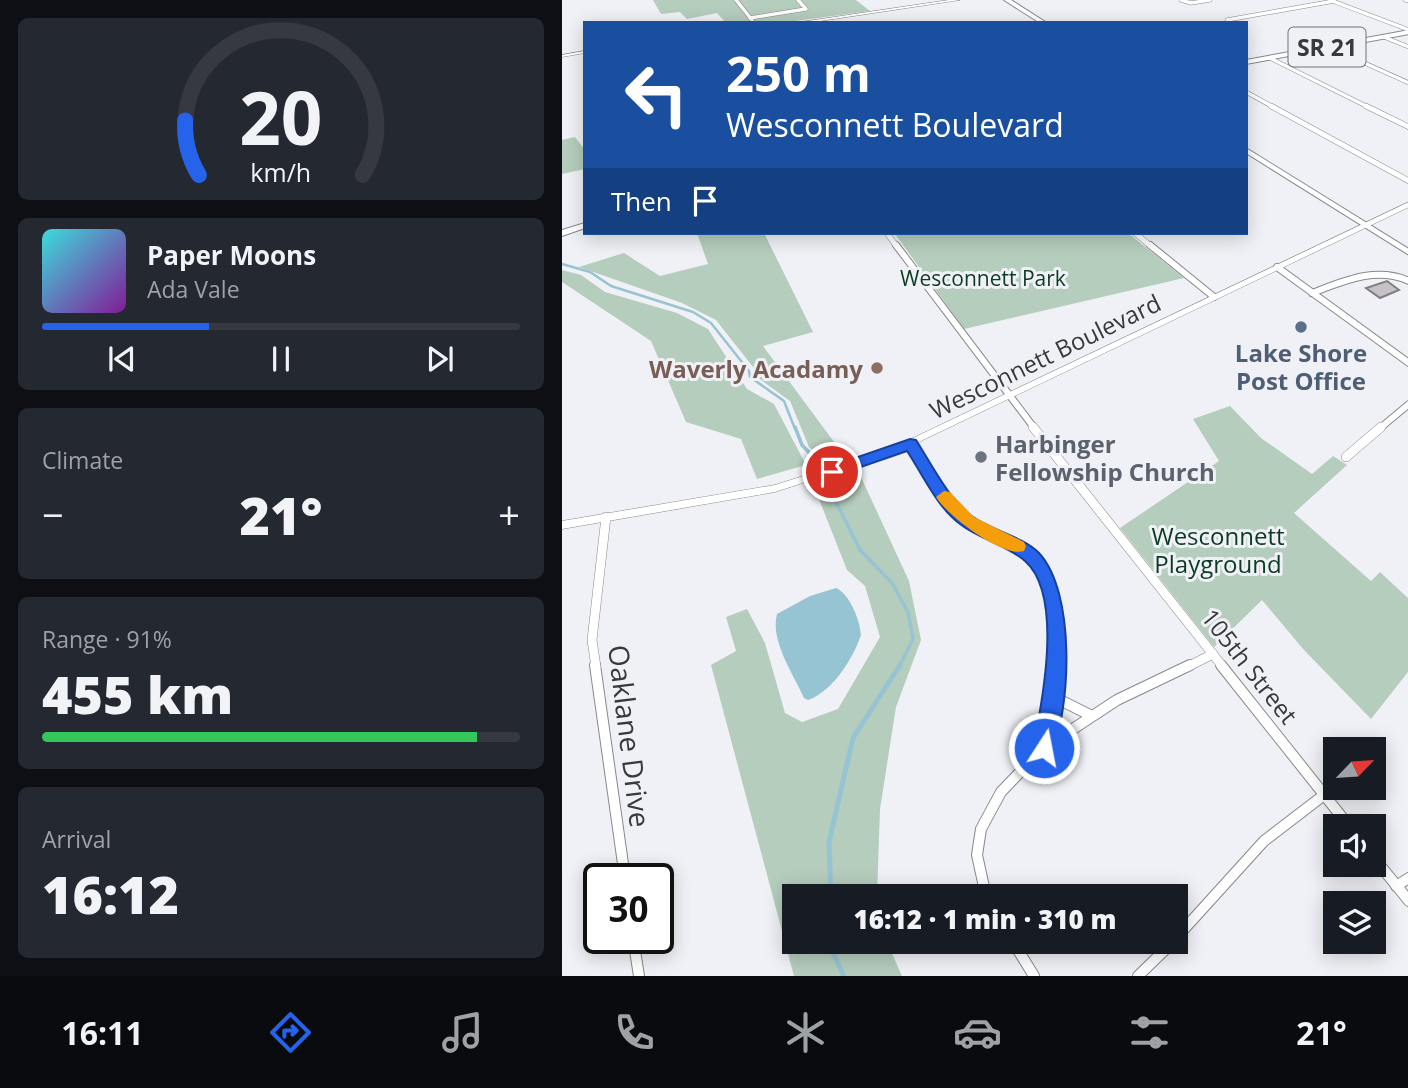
<!DOCTYPE html>
<html lang="en">
<head>
<meta charset="utf-8">
<style>
	:root { --surface:#171b24; --page:#242831; --text:#f1f3f6; --muted:#9ea1a6; --line:#363941; --accent:#2563eb }
	body { margin:0; font-family:"Open Sans",sans-serif; background:var(--page); color:var(--text); height:100vh; display:flex; flex-direction:column; font-size:26px; white-space:nowrap }
	* { box-sizing:border-box; margin:0 }
	p { font-size:23px; color:var(--muted) }
	.icon { flex:none; width:38px; height:38px; fill:none; stroke:currentColor; stroke-width:2; stroke-linecap:round; stroke-linejoin:round }
	.map { position:relative; flex:1; overflow:hidden }
	.sheet { display:flex; flex-direction:column; gap:18px; padding:18px; background:#0d0f14; width:562px }
	.sheet>* { flex:none }
	.top-card { position:absolute; left:21px; top:21px; width:665px; height:214px; border-radius:0px; box-shadow:0 4px 18px #0003; background:#1a4fa0; color:#fff; overflow:hidden }
	.needle { width:46px; rotate:65deg }
	.controls { position:absolute; left:761px; top:737px; display:grid; gap:14px }
	.controls a { display:grid; place-items:center; width:63px; height:63px; border-radius:0px; background:var(--surface); box-shadow:0 4px 18px #0003; font-size:35px }
	.speed { position:absolute; left:21px; top:863px; display:flex; gap:14px; font-size:35px; font-weight:700; text-align:center }
	.speed>* { display:grid; place-content:center; width:91px; height:91px; border-radius:50%; background:var(--surface); box-shadow:0 4px 18px #0003; line-height:1 }
	.speed .limit { border:4px solid #111; border-radius:10px; background:#fff; color:#111 }
	.pin { position:absolute; display:grid; place-items:center; width:60px; height:60px; color:#fff; margin:-30px; border:4px solid #fff; border-radius:50%; box-shadow:0 2px 7px #0007 }
	.me { position:absolute; width:77px; margin:-38px; rotate:11deg; stroke-linejoin:round; filter:drop-shadow(0 0 5px #0008) }
	.turn { display:flex; align-items:center; gap:24px; height:147px; padding:0 28px; font-size:32px }
	.turn .icon { width:91px; height:91px; stroke-width:2.5 }
	.turn b { display:block; font-size:49px; line-height:60px }
	.then { display:flex; align-items:center; height:66px; padding:0 28px; background:#0003; gap:14px; font-size:26px }
	.big { font-size:52px; font-weight:800; line-height:1.1 }
	.sheet .tile { flex:1; display:flex; flex-direction:column; justify-content:center; gap:10px; min-width:0; padding:0 24px; border-radius:10px; background:var(--page) }
	.sheet .dial { align-items:center; gap:0 }
	.dial svg { height:182px; overflow:visible; fill:none; stroke:var(--line); stroke-width:7; stroke-linecap:round; text-anchor:middle }
	.dial text { fill:var(--text); stroke:none }
	.song { display:flex; align-items:center; gap:21px }
	.cover { width:84px; height:84px; border-radius:10px; background:linear-gradient(135deg,hsl(180 70% 55%),hsl(290 70% 35%)) }
	.played { height:7px; border-radius:4px; background:linear-gradient(90deg,var(--accent) 35%,var(--line) 35%) }
	.keys { display:flex; justify-content:space-around; direction:ltr }
	.heat { display:flex; justify-content:space-between; align-items:center; font-size:38px; direction:ltr }
	.charge { height:10px; border-radius:5px; background:linear-gradient(90deg,#34c759 91%,var(--line) 0) }
	.trip { position:absolute; left:220px; top:884px; width:406px; height:70px; border-radius:0px; background:var(--surface); box-shadow:0 4px 18px #0003; font-weight:800; line-height:70px; text-align:center }
	.tab-bar { display:flex; height:112px; justify-content:space-around; align-items:center; background:#090b0e; color:var(--muted) }
	.tab-bar .icon { width:49px; height:49px }
	.tab-bar .active { color:var(--accent) }
	.tab-bar b { font-size:32px; color:var(--text) }
	main { display:flex; flex:1; min-height:0 }
	.map>svg:first-child { display:block }
	.green { fill:#b5cdbd }
	.water { fill:#96c4d2 }
	.lines { fill:none; stroke-linecap:round; stroke-linejoin:round }
	.stream-far2 { stroke:#96c4d2; stroke-width:2.5 }
	.stream-far1 { stroke:#96c4d2; stroke-width:3.5 }
	.stream { stroke:#96c4d2; stroke-width:5 }
	.building { fill:#c5c1c5; stroke:#817e82; stroke-width:2 }
	.minor-far4-casing { stroke:#86888c; stroke-width:4.5 }
	.minor-far3-casing { stroke:#86888c; stroke-width:6 }
	.minor-far2-casing { stroke:#86888c; stroke-width:8 }
	.minor-far1-casing { stroke:#86888c; stroke-width:10 }
	.minor-casing { stroke:#86888c; stroke-width:12 }
	.tertiary-casing { stroke:#86888c; stroke-width:1 }
	.primary-casing { stroke:#86888c; stroke-width:2 }
	.minor-far4 { stroke:#fff; stroke-width:3.5 }
	.minor-far3 { stroke:#fff; stroke-width:5 }
	.minor-far2 { stroke:#fff; stroke-width:6 }
	.minor-far1 { stroke:#fff; stroke-width:9 }
	.minor { stroke:#fff; stroke-width:10 }
	.tertiary { fill:#fff; fill-rule:evenodd }
	.primary { fill:#fff; fill-rule:evenodd }
	.route { fill:#2563eb; stroke:#184099; stroke-width:2 }
	.slow { fill:#f59e0b }
	.service-dot { fill:#5c6f8a; stroke:#f0f1f6; stroke-width:2.5 }
	.education-dot { fill:#8d6e63; stroke:#f0f1f6; stroke-width:2.5 }
	.worship-dot { fill:#6b7280; stroke:#f0f1f6; stroke-width:2.5 }
	.labels { text-anchor:middle; dominant-baseline:central; stroke-width:6; stroke-linejoin:round; paint-order:stroke }
	.far-park-label { font-size:21px; fill:#0c3b23; stroke:#f0f1f6 }
	.shield { fill:#f0f1f6; stroke:#6f7072; stroke-width:2 }
	.shield-label { font-size:23px; font-weight:bold; fill:#38393a }
	.service-label { font-size:24px; font-weight:bold; fill:#4e5e75; stroke:#f0f1f6 }
	.street-label { font-size:24px; fill:#38393a; stroke:#f0f1f6 }
	.education-label { font-size:24px; font-weight:bold; fill:#785e54; stroke:#f0f1f6; text-anchor:end }
	.worship-label { font-size:24px; font-weight:bold; fill:#5b616d; stroke:#f0f1f6; text-anchor:start }
	.park-label { font-size:24px; fill:#0c3b23; stroke:#f0f1f6 }
	.near-street-label { font-size:28px; fill:#38393a; stroke:#f0f1f6 }
</style>
</head>
<body>
<main>
<section class="sheet">
<div class="tile dial"><svg viewBox="0 0 100 80">
<path d="M14 69A42 42 0 1 1 86 69"/>
<path d="M14 69A42 42 0 0 1 8 45" stroke="#2563eb"/>
<text x="50" y="56" font-size="32" font-weight="700">20</text>
<text x="50" y="72" font-size="11">km/h</text>
</svg></div>
<div class="tile">
<div class="song"><i class="cover"></i><div><b>Paper Moons</b><p>Ada Vale</p></div></div>
<div class="played"></div>
<div class="keys"><svg class="icon" aria-label="previous" viewBox="0 0 24 24"><path d="M18 5L8 12l10 7zM5 5v14"/></svg><svg class="icon" aria-label="pause" viewBox="0 0 24 24"><path d="M8 5v14M16 5v14"/></svg><svg class="icon" aria-label="next" viewBox="0 0 24 24"><path d="M6 5l10 7-10 7zM19 5v14"/></svg></div>
</div>
<div class="tile"><p>Climate</p>
<div class="heat"><a>−</a><b class="big">21°</b><a>+</a></div>
</div>
<div class="tile"><p>Range · 91%</p><b class="big">455 km</b><div class="charge"></div></div>
<div class="tile"><p>Arrival</p><b class="big">16:12</b></div>
</section>
<div class="map">
<svg width="847" height="976" viewBox="0 0 847 976">
	<rect width="100%" height="100%" fill="#f0f1f6"/>
	<g class="green">
		<path d="M91 0H294L308 11 218 23H164L155 13 125 19 118 12 99 14Z"/>
		<path d="M13 137 23 150V169L0 174V140Z"/>
		<path d="M135 233H202L251 332 201 346 281 454 262 458 247 447 228 401 195 377 191 367 154 320 120 303 17 267 62 253 98 276 146 264Z"/>
		<path d="M338 233H566L622 278 402 329 333 234Z"/>
		<path d="M0 270 19 275 43 292 115 313 146 329 185 389 212 404 244 465 195 479 179 439 124 422 89 341 0 282Z"/>
		<path d="M668 406 699 438 750 474 771 456 785 465 732 513 809 581 818 572 846 598V672L809 719 742 650 700 600 652 647 558 528 657 461 631 419Z"/>
		<path d="M298 475 347 581 359 640 334 707 318 809 315 896H233V942H325L340 976H232L149 665 174 651 164 617 185 609 203 643 223 713 240 722 276 709 318 637 303 586 285 570 253 489Z"/>
	</g>
	<path class="water" d="M274 588C288 594 298 621 299 635 291 659 270 692 246 700L242 698C231 673 208 641 215 614L248 596Z"/>
	<g class="lines">
		<path class="stream-far2" d="M0 264 28 272 49 286 131 312 149 323 187 371 188 377 222 401 233 429"/>
		<g class="stream-far1">
			<path d="M233 427 240 445 255 461"/>
			<path d="M268 490 298 550 330 583 346 612 351 639 337 667"/>
		</g>
		<g class="stream">
			<path d="M269 896 267 842 291 738 338 665"/>
			<path d="M270 942 271 953 282 976"/>
		</g>
	</g>
	<path class="building" d="M825 281 837 290 818 298 804 288Z"/>
	<g class="lines">
		<g class="minor-far4-casing">
			<g id="minor-far4">
				<path d="M174 0 190 20"/>
				<path d="M619 0 629 3 648 0"/>
				<path d="M768 0 847 30"/>
				<path d="M843 0 847 1"/>
				<path d="M188 18 244 9 236 0"/>
				<path d="M665 20 772 1"/>
				<path d="M822 37 847 47"/>
				<path d="M767 47 847 83"/>
				<path d="M708 58 808 108"/>
				<path d="M684 92 713 108"/>
			</g>
		</g>
		<g class="minor-far3-casing">
			<g id="minor-far3">
				<path d="M709 106 847 181"/>
				<path d="M804 106 847 127"/>
				<path d="M325 233 335 247"/>
				<path d="M573 233 590 247"/>
			</g>
		</g>
		<g class="minor-far2-casing">
			<g id="minor-far2">
				<path d="M334 245 473 429"/>
				<path d="M588 245 652 297"/>
				<path d="M715 267 847 363"/>
				<path d="M750 293C782 281 814 266 847 281"/>
				<path d="M817 429 847 404"/>
			</g>
		</g>
		<g class="minor-far1-casing">
			<g id="minor-far1">
				<path d="M471 427 661 667"/>
				<path d="M348 444C364 467 375 497 397 515 414 528 435 534 454 546 495 571 497 623 494 667"/>
				<path d="M784 457 819 427"/>
				<path d="M34 667 30 640 44 517"/>
				<path d="M625 667 651 654"/>
			</g>
		</g>
		<g class="minor-casing">
			<g id="minor">
				<path d="M33 665 63 878"/>
				<path d="M659 665 787 826"/>
				<path d="M492 697 528 715"/>
				<path d="M482 748 555 700 628 665"/>
				<path d="M812 858 847 901"/>
				<path d="M834 886 847 878"/>
				<path d="M424 896 415 855 419 829 439 792 481 748 495 665"/>
				<path d="M71 938 77 976"/>
				<path d="M614 938 702 841 762 795"/>
				<path d="M451 942 472 976"/>
				<path d="M576 976 611 942"/>
			</g>
		</g>
		<g class="tertiary-casing">
			<g id="tertiary">
				<path d="M387 0H398L245 23H232Z"/>
				<path d="M23 51V53L0 57V55Z"/>
				<path d="M847 202V207L338 451 213 492 0 529V521L213 485 332 447Z"/>
			</g>
		</g>
		<g class="primary-casing">
			<g id="primary">
				<path d="M442 0H449L485 23H478Z"/>
				<path d="M847 30V34L684 64V60Z"/>
				<path d="M684 148 847 249V255L684 153Z"/>
				<path d="M23 223V228L0 236V230Z"/>
			</g>
		</g>
		<use href="#minor-far4" class="minor-far4"/>
		<use href="#minor-far3" class="minor-far3"/>
		<use href="#minor-far2" class="minor-far2"/>
		<use href="#minor-far1" class="minor-far1"/>
		<use href="#minor" class="minor"/>
		<use href="#tertiary" class="tertiary"/>
		<use href="#primary" class="primary"/>
	</g>
	<path class="route" d="M348 439 354 440C370 465 387 500 411 517 430 530 461 537 477 553 514 593 509 708 489 755L482 758 474 755 471 748C480 704 502 595 463 561 445 545 417 539 398 524 375 507 361 475 345 451L270 477 262 472 264 468Z"/>
	<path class="slow" d="M382 491 388 492 412 517 462 542 464 546 462 551C440 558 385 515 374 497Z"/>
	<circle class="service-dot" cx="739" cy="327" r="7"/>
	<circle class="education-dot" cx="315" cy="368" r="7"/>
	<circle class="worship-dot" cx="419" cy="457" r="7"/>
	<g class="labels">
		<g class="far-park-label">
			<text x="421" y="278">Wesconnett Park</text>
		</g>
		<rect class="shield" x="726.5" y="27.5" width="77" height="39" rx="5"/>
		<g class="shield-label">
			<text x="765" y="47">SR 21</text>
		</g>
		<g class="service-label">
			<text x="739" y="352">Lake Shore<tspan x="739" dy="28">Post Office</tspan></text>
		</g>
		<g class="street-label">
			<text transform="translate(483 356) rotate(-26)">Wesconnett Boulevard</text>
			<text transform="translate(688 666) rotate(52)">105th Street</text>
		</g>
		<g class="education-label">
			<text x="301" y="368">Waverly Acadamy</text>
		</g>
		<g class="worship-label">
			<text x="433" y="443">Harbinger<tspan x="433" dy="28">Fellowship Church</tspan></text>
		</g>
		<g class="park-label">
			<text x="656" y="535">Wesconnett<tspan x="656" dy="28">Playground</tspan></text>
		</g>
		<g class="near-street-label">
			<text transform="translate(68 736) rotate(83)">Oaklane Drive</text>
		</g>
	</g>
</svg>
<div class="controls">
<a><svg class="needle" viewBox="-14 -14 28 28"><path d="M0-13l5 13h-10z" fill="#e53935"/><path d="M0 13l5-13h-10z" fill="#9ea1a6"/></svg></a>
<a><svg class="icon" aria-label="sound" viewBox="0 0 24 24"><path d="M4 9h4l5-4v14l-5-4H4zM17 9q2 3 0 6"/></svg></a>
<a><svg class="icon" aria-label="layers" viewBox="0 0 24 24"><path d="M12 4l9 5-9 5-9-5zM3 14l9 5 9-5"/></svg></a>
</div>
<div class="speed"><div class="limit">30</div></div>
<div class="pin" style="left:270px;top:472px;background:#d93025"><svg class="icon" aria-label="arrive" viewBox="0 0 24 24"><path d="M6 21V4h12l-3 4 3 4H6"/></svg></div>
<svg class="me" style="left:482px;top:748px" viewBox="-20 -20 40 40"><circle r="17" fill="#2563eb" stroke="#fff" stroke-width="3"/><path d="M0-11L8 9 0 5-8 9z" fill="#fff"/></svg>
<div class="trip">16:12 · 1 min · 310 m</div>
<div class="top-card">
<div class="turn"><svg class="icon" aria-label="left" viewBox="0 0 24 24"><path d="M17 20v-9H6M10 6l-5 5 5 5"/></svg><div><b>250 m</b>Wesconnett Boulevard</div></div>
<div class="then">Then<svg class="icon" aria-label="arrive" viewBox="0 0 24 24"><path d="M6 21V4h12l-3 4 3 4H6"/></svg></div>
</div>
</div>
</main>
<nav class="tab-bar">
<b>16:11</b>
<svg class="icon active" aria-label="directions" viewBox="0 0 24 24"><path d="M12 3l9 9-9 9-9-9zM9 14v-3h6M13 9l2 2-2 2"/></svg>
<svg class="icon" aria-label="music" viewBox="0 0 24 24"><path d="M9 18V5l10-2v13"/><circle cx="6" cy="18" r="3"/><circle cx="16" cy="16" r="3"/></svg>
<svg class="icon" aria-label="phone" viewBox="0 0 24 24"><path d="M5 4h4l2 5-3 2q2 4 5 5l2-3 5 2v4C11 20 4 13 5 4z"/></svg>
<svg class="icon" aria-label="climate" viewBox="0 0 24 24"><path d="M12 3v18M4 7l16 10M4 17L20 7"/></svg>
<svg class="icon" aria-label="car" viewBox="0 0 24 24"><path d="M5 17H2v-5l4-1 3-4h7l3 4 3 1v5h-3M9 17h6M6 11h13"/><circle cx="7" cy="17" r="2"/><circle cx="17" cy="17" r="2"/></svg>
<svg class="icon" aria-label="filters" viewBox="0 0 24 24"><path d="M4 7h16M4 17h16"/><circle cx="9" cy="7" r="2"/><circle cx="15" cy="17" r="2"/></svg>
<b>21°</b>
</nav>
</body>
</html>
